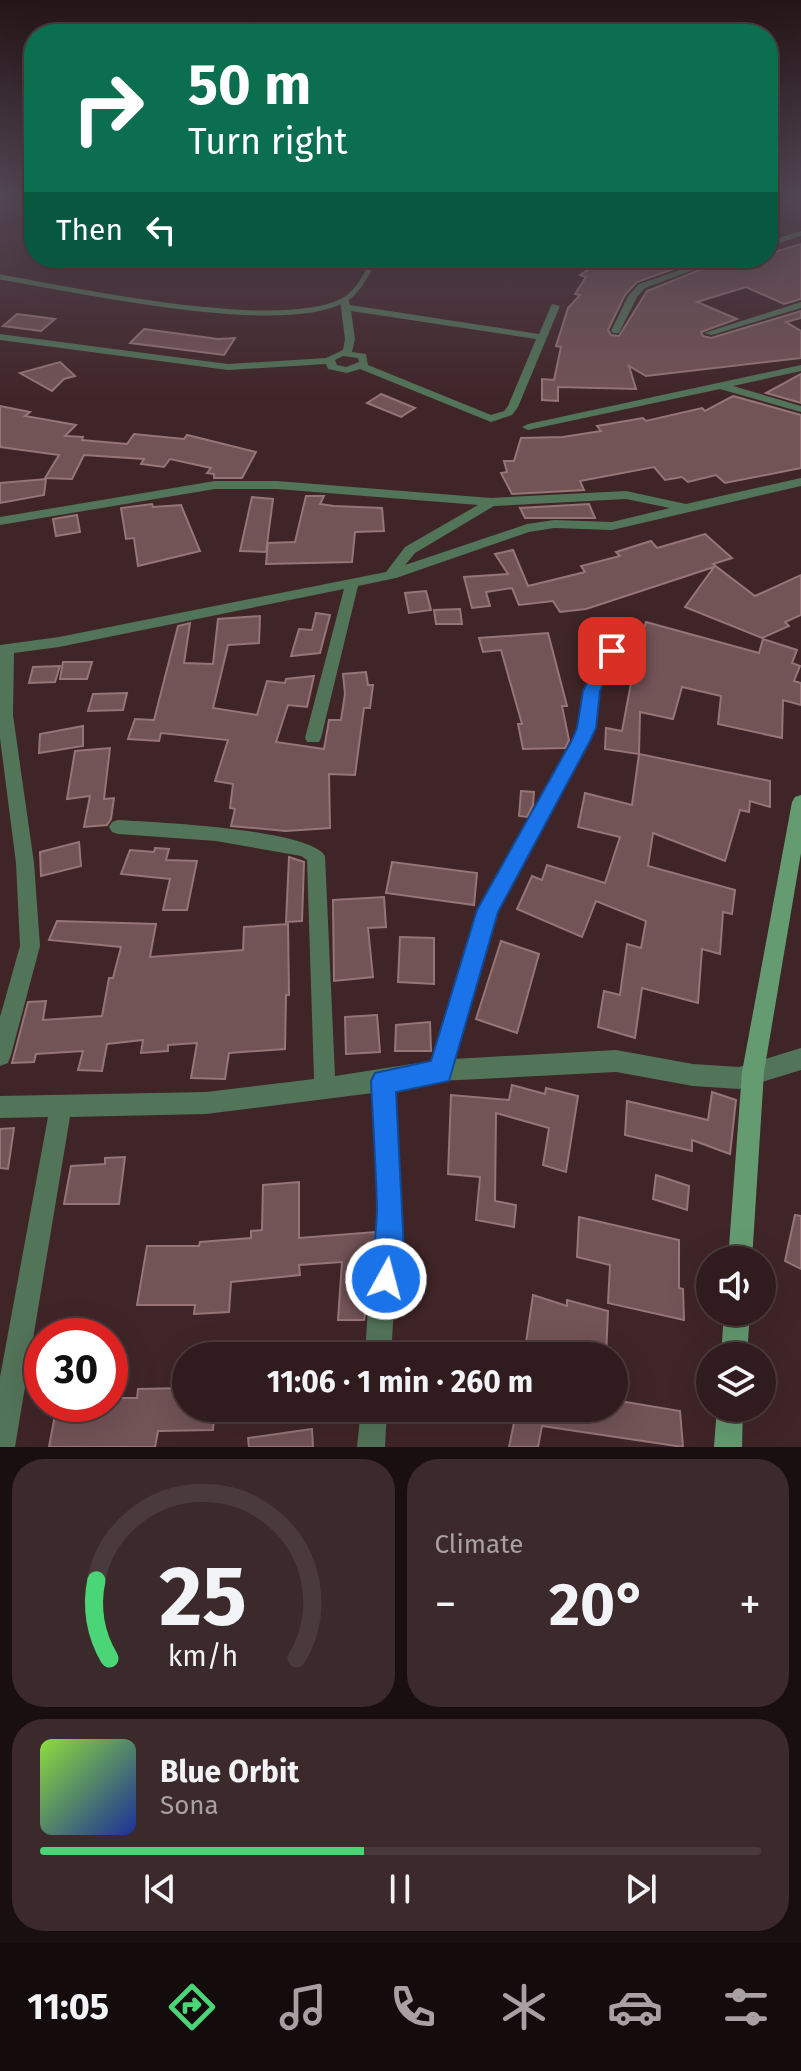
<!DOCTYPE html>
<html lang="en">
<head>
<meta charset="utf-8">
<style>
	:root { --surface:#301c1e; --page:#3c292b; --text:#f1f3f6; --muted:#a8a1a4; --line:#4b3a3c; --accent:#4ad677 }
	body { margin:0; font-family:"Fira Sans",sans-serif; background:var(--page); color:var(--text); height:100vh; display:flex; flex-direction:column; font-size:30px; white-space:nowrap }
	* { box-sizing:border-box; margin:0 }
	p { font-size:26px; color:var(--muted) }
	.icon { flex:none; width:44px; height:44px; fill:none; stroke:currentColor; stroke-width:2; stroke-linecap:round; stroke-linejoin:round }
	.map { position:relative; height:1447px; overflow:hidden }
	.panel { display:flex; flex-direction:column; gap:12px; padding:12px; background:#1a0f10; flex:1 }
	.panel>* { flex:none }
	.top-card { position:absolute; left:24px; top:24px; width:754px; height:244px; border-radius:32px; box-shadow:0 8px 32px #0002,0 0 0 2px var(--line); background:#0b6e4f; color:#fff; overflow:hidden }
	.controls { position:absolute; left:696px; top:1246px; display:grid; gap:16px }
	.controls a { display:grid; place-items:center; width:80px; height:80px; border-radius:50%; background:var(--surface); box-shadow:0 8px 32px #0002,0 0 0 2px var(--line); font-size:40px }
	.speed { position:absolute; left:24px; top:1318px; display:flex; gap:16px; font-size:40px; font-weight:700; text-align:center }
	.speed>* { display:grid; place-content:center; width:104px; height:104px; border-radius:50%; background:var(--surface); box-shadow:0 8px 32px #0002,0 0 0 2px var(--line); line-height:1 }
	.speed .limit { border:12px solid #d22; background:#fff; color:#111 }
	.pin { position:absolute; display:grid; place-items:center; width:68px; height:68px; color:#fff; margin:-34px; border-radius:16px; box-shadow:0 4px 12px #0006 }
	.me { position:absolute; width:88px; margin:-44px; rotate:7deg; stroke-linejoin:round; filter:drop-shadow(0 0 6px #0008) }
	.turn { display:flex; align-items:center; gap:28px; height:168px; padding:0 32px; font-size:36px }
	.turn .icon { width:104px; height:104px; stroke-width:2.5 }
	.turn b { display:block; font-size:56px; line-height:68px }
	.then { display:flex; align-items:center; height:76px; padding:0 32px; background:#0003; gap:16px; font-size:30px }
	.big { font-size:60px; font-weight:700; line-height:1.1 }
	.panel .widget { flex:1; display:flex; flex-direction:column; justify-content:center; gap:12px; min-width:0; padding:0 28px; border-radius:32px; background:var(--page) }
	.panel .dial { align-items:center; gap:0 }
	.dial svg { height:208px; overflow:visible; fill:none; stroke:var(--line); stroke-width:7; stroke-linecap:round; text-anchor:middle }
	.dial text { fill:var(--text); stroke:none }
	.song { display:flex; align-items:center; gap:24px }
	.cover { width:96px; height:96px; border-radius:12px; background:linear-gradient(135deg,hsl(90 70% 55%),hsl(230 70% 35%)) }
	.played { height:8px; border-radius:4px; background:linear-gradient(90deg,var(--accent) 45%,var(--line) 45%) }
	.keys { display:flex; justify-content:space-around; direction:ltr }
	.heat { display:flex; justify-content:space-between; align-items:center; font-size:44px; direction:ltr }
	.panel .tiles { flex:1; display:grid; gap:12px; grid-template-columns:1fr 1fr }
	.widget:last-child { grid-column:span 2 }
	.trip { position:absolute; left:172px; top:1342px; width:456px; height:80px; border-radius:40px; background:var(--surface); box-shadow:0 8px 32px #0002,0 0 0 2px var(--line); font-weight:700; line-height:80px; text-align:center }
	.tab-bar { display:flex; height:128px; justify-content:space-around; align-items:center; background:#130b0c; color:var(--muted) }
	.tab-bar .icon { width:56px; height:56px }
	.tab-bar .active { color:var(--accent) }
	.tab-bar b { font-size:36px; color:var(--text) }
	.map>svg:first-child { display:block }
	.building { fill:#725356; stroke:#967577; stroke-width:2 }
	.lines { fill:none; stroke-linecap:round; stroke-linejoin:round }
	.service { stroke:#527459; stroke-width:5 }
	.minor { fill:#527459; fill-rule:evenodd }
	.secondary { fill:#649b70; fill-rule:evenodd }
	.route { fill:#1a73e8; stroke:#114b97; stroke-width:2 }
</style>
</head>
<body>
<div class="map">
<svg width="801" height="1447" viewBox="0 0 801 1447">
	<rect width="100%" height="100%" fill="#402528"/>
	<g class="building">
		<path d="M801 244V299L784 304 746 287 697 302 737 319 701 332 703 336 711 338 801 311V318L786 322 801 331V358L646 376 629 366 636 389 558 387V401L542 400V379L554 380 561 347 556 346 568 308 580 295 575 294 586 277 580 275 607 258H705L637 282 625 295 608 330 611 335 619 336 647 291 729 258H768V254Z"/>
		<path d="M17 314 55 319 41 331 3 326Z"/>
		<path d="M144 329 218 339 235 338 224 355 130 343Z"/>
		<path d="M60 362 75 376 64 379 52 391 20 373Z"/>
		<path d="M801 374V403L766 393Z"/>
		<path d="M381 394 415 408 401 417 367 403Z"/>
		<path d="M733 396 801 415V468L725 483 716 475 688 482 682 477 665 480 654 467 580 481 584 490 512 494 501 473 507 472 504 461H514L521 438 563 437 601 431 597 426 643 418 646 421 702 408 705 411Z"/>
		<path d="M0 406 30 412 25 416 76 425 65 436 83 437 82 440 127 444 134 434 184 439 187 435 256 452 242 478H214V474L207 473 211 468 170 459 164 467 141 464 144 459 84 455 72 479 45 478 59 455 0 447Z"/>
		<path d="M46 479 44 495 0 503V483Z"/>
		<path d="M306 496H324L320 504 334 506 382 508 384 531 355 532 352 562 266 564 268 543 295 542Z"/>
		<path d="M252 497 273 499 266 552 240 551Z"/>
		<path d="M152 504 153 507 181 505 200 551 138 566 134 538 126 539 121 508Z"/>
		<path d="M589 504 595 518H525L520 508Z"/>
		<path d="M77 515 80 532 56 536 53 519Z"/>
		<path d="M705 534 732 558 713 564 755 596 801 575V615L785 622 789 626 762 638 685 607 714 567 586 609 560 612 553 601 519 605 512 588 486 592 490 606 472 608 464 577 508 574 495 554 513 550 528 586 585 572 581 566 620 556 616 552 651 541 657 548Z"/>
		<path d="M426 591 431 610 409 613 405 593Z"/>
		<path d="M460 609 462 624H436L434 610Z"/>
		<path d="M316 613 330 615 320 653 291 656 299 629 312 630Z"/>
		<path d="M260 616 259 643 228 645 213 708 257 715 267 681 285 683 286 679 314 676 307 707 288 705 276 742 324 749 329 720H341L345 694 343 674 366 672 368 685H373L370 708H364L355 775 329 774 330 828 286 831 231 826 235 809 230 808 233 784 215 781 228 740 161 733 159 741 128 739 135 719 154 720 178 626 190 623 184 663 213 664 218 619Z"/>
		<path d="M646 622 759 653 763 639 797 650 792 663 800 666 794 681 801 683V705L783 700 782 738 718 724 721 696 682 687 673 719 640 712 639 754 770 781V807L750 801 749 812 740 810 725 861 653 833 648 866 735 890 732 914 723 912 720 954 702 949 698 1003 642 988 635 1038 598 1027 604 991 620 995 627 944 641 948 646 921 596 901 582 937 517 909 532 876 542 880 547 865 605 883 620 837 578 827 585 793 632 805 639 754 605 749 606 728 622 731 638 646Z"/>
		<path d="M548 633 567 706H562L569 740 565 748 523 749 518 724H522L501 650 483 652 479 638Z"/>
		<path d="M63 662H92L87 679H60Z"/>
		<path d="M60 666 55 682 29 683 33 667Z"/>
		<path d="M127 693 123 710 88 711 93 694Z"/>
		<path d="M83 726V746L39 753 40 734Z"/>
		<path d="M110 748 104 799 114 798 111 819 107 825 84 827 90 796 67 799 75 751Z"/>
		<path d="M521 791 534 792 533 805 527 817 519 816Z"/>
		<path d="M79 842 81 866 41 876 40 852Z"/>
		<path d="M155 848 169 849 166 860 197 861 187 910H163L170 879 121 874 130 850 154 852Z"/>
		<path d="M289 857 304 862 302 921 286 922Z"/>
		<path d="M392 862 477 873 474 905 386 893Z"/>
		<path d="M384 897 386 927 368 928 373 977 334 981 333 900Z"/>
		<path d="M57 921 156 924 150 957 243 950 244 927 288 924 289 995H286L285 1049 229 1053 225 1079 191 1078 197 1043 168 1045V1051L141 1053 143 1040 107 1044 102 1071 78 1070 83 1051 36 1054 34 1062 12 1063 28 1002 46 1001 43 1020 102 1016 109 978H113L121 947 49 940Z"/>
		<path d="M400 937 434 938V984L398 982Z"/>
		<path d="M501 941 539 954 517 1033 476 1019Z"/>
		<path d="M377 1015 380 1052 346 1054 345 1017Z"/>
		<path d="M430 1022 431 1051H395L396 1025Z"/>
		<path d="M512 1085 545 1094 546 1088 578 1096 566 1172 543 1165 549 1128 496 1113 495 1201 516 1205 514 1227 476 1220 480 1177 448 1174 451 1095 509 1100Z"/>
		<path d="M712 1092 736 1100 730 1154 692 1140V1151L625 1135 627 1101 708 1120Z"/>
		<path d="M14 1128 8 1169 0 1168V1129Z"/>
		<path d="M125 1157 119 1204H64L71 1166 105 1164V1158Z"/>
		<path d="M656 1175 689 1186 687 1210 653 1199Z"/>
		<path d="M299 1182V1238L375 1232 376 1251 364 1320H338L342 1262 299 1265 300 1275 231 1282 229 1312 194 1314 195 1305H137L147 1246H199L200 1242 251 1238V1231L262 1230 263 1185Z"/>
		<path d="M795 1215 801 1216V1269L785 1261Z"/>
		<path d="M579 1217 679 1240V1288L683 1289 684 1320 608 1303 610 1265 577 1257Z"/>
		<path d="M533 1295 567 1306V1300L608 1311 606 1356H524Z"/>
		<path d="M186 1388V1408H215L213 1430 158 1431 155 1447H49L57 1404H110V1398H137L138 1389Z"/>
		<path d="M614 1400 680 1411 683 1447 542 1426 538 1447H509L517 1408H614Z"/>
		<path d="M312 1429 313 1447H249L248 1438Z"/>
	</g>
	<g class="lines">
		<path class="service" d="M0 277C76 290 276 334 342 301 358 294 367 272 376 258"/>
		<g class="minor">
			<path d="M801 231V236L768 247V241Z"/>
			<path d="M714 258H726L645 288 637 297 619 333H613L611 331 628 296 639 284Z"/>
			<path d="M345 297 348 298 350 305 539 334 552 304 560 306 518 407 512 415 491 422 360 369 347 373 328 369 326 364 228 370 0 340V334L228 364 326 358 343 350 345 339 340 300ZM351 311 536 339 508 406 504 411 491 415 368 365 366 354 352 352 355 339ZM343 356 358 358 359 362 346 367 337 365 335 360Z"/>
			<path d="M801 302V308L712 335 704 333Z"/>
			<path d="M801 365V371L733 386 801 406V412L720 389 528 430 522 427 528 424Z"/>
			<path d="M801 478V486L612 530 554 528 529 532 396 578 358 586 321 738 319 742H307L305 738 344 589 59 647 14 653 13 715 34 863 40 946 11 1055 8 1063 0 1066V1017L20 946 16 863 0 738V645L59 637 386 572 405 547 478 505 277 489H215L0 525V517L215 481H277L491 498 626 491 686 504ZM626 499 670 508 612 522 554 520 527 524 405 565 415 553 494 506Z"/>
			<path d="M622 627 629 632 599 691 594 728 589 741 497 912 453 1059 616 1050 693 1064 739 1067 801 1048V1070L739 1089 693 1086 616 1072 439 1081 394 1090 403 1251 394 1307 391 1356H365L368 1307 379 1251 373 1093 206 1114 70 1117 15 1447H0V1377L48 1117 0 1118V1096L206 1092 314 1079 307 860 301 856 216 841 118 834 112 832 109 827 112 822 118 820C152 822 311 829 325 856L335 1076 431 1061 479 910 573 740 578 728 583 691 617 628Z"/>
			<path d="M361 1408H387L385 1447H357Z"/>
		</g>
		<g class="secondary">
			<path d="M801 795V853L764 1072 752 1260H728L742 1072 792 802 795 797Z"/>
			<path d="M724 1312H750L747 1356H721Z"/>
			<path d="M717 1408H743L742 1447H714Z"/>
		</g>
	</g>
	<linearGradient id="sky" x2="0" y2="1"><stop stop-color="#231416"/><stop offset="0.49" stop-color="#534653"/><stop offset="1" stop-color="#534653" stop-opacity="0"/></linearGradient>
	<rect width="801" height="398" fill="url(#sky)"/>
	<path class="route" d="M612 645 620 651 600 691 596 728 590 741 498 912 449 1081 396 1092 404 1251 396 1289 386 1293 376 1289C370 1275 377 1227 377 1208 376 1166 373 1124 371 1081L375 1073 431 1061 477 910 572 740 577 728 583 691 606 647Z"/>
</svg>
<div class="controls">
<a><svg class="icon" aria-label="sound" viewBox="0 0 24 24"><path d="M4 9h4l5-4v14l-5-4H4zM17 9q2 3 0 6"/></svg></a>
<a><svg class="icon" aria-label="layers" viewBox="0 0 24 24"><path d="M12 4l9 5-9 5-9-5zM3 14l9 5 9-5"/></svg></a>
</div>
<div class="speed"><div class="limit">30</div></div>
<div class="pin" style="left:612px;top:651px;background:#d93025"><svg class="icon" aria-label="arrive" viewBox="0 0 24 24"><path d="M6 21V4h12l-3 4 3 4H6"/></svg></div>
<svg class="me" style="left:386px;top:1279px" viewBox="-20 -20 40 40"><circle r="17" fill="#1a73e8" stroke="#fff" stroke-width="3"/><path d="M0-11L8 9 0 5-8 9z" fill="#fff"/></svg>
<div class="trip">11:06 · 1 min · 260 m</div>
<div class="top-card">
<div class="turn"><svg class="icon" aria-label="right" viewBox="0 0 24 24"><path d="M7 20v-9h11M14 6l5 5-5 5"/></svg><div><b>50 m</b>Turn right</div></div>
<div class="then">Then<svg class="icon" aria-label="left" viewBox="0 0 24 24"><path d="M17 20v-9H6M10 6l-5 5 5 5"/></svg></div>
</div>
</div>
<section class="panel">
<div class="tiles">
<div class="widget dial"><svg viewBox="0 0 100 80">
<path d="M14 69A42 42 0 1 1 86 69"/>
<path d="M14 69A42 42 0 0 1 9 39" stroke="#4ad677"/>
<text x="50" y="56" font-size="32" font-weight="700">25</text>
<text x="50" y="72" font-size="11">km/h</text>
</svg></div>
<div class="widget"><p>Climate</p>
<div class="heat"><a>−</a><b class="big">20°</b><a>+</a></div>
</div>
<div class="widget">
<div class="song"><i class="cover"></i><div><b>Blue Orbit</b><p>Sona</p></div></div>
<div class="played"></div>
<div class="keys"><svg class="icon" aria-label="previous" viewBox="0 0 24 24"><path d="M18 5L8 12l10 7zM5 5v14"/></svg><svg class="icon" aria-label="pause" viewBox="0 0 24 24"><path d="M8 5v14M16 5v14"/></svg><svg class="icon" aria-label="next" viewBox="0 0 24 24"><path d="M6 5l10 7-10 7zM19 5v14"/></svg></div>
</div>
</div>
</section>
<nav class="tab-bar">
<b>11:05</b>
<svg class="icon active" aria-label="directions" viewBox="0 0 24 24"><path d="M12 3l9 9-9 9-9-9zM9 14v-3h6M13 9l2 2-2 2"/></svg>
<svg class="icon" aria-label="music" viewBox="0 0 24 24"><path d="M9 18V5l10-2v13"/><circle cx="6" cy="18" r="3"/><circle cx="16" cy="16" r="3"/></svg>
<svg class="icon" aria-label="phone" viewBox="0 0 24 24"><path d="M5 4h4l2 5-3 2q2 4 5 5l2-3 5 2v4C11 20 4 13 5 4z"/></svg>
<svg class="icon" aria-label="climate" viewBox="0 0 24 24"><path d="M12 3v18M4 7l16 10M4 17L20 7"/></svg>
<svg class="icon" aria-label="car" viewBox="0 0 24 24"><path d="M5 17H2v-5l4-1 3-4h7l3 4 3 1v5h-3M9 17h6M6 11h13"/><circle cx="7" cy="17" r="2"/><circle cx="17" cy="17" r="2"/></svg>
<svg class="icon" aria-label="filters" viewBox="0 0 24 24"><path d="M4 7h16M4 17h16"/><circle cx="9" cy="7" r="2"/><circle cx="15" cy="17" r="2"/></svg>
</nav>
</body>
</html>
